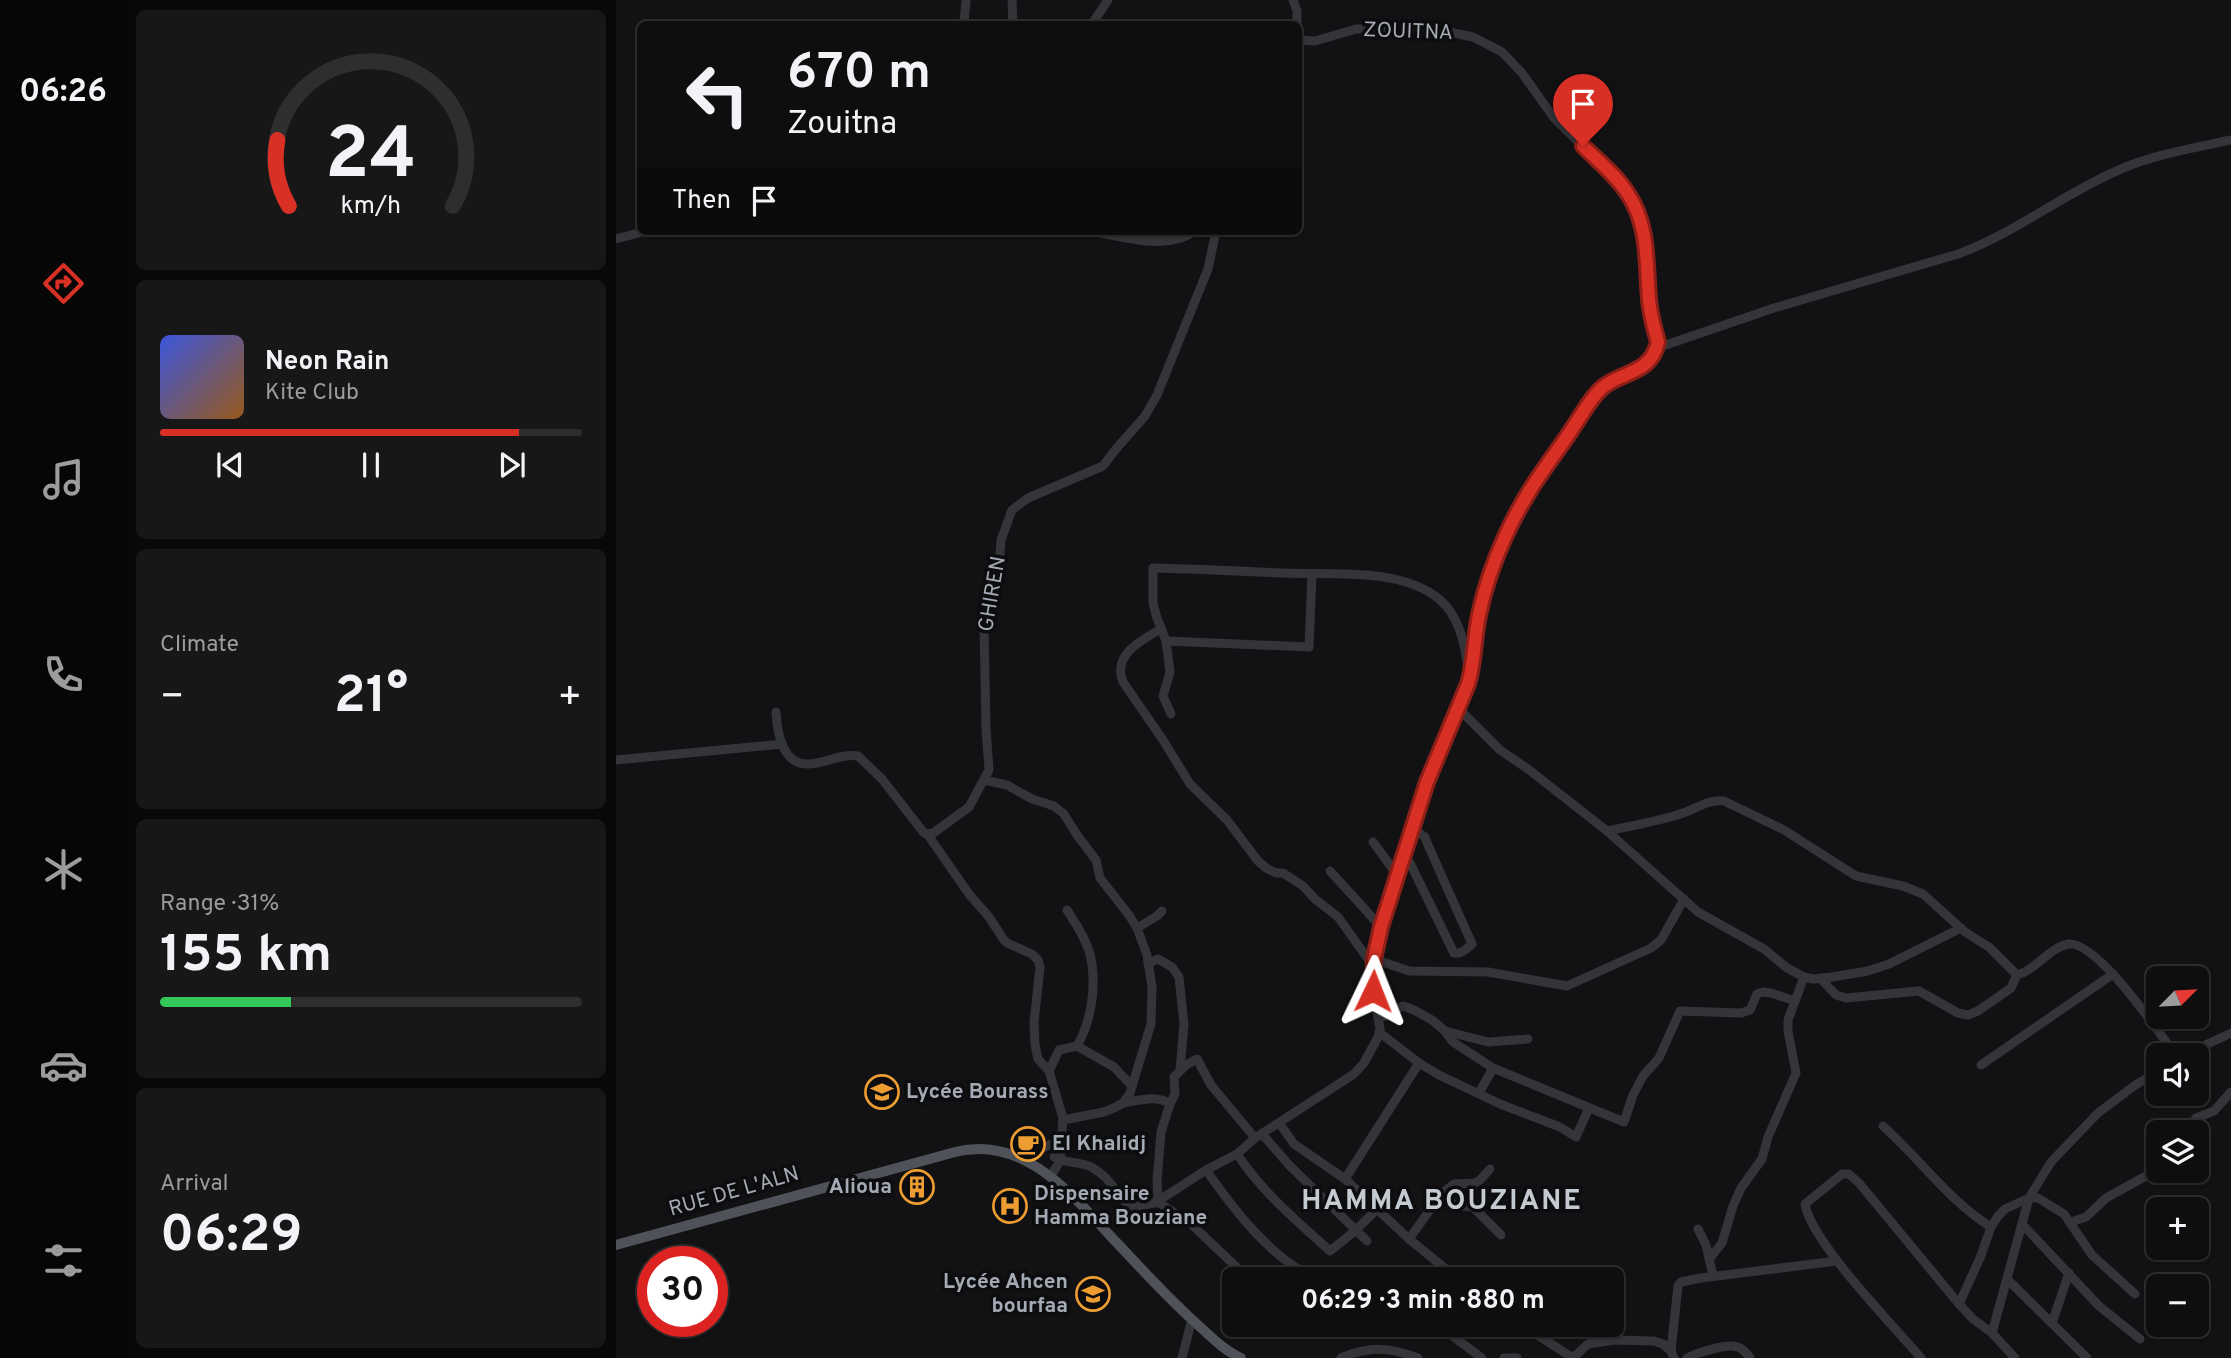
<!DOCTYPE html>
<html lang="en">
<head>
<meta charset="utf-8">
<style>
	:root { --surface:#0e0e0f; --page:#171718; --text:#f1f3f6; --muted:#9b9c9e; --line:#2e2e2f; --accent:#d93025 }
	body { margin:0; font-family:Overpass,sans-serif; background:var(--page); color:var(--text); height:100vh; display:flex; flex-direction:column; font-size:26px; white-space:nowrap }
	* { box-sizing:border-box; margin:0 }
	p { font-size:23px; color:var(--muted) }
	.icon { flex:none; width:38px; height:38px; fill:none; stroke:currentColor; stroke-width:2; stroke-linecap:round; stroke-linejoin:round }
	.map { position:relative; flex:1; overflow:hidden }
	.panel { display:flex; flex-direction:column; gap:10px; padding:10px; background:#080808; width:490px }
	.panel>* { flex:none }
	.hud { position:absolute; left:21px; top:21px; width:665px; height:214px; border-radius:10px; box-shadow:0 2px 5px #0004,0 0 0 2px var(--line); background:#0e0e0f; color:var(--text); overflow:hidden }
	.needle { width:46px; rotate:66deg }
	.fabs { position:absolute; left:1530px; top:966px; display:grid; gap:14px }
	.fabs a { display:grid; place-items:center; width:63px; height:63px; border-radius:10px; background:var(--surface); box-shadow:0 2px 5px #0004,0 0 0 2px var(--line); font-size:35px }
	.speed { position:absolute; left:21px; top:1246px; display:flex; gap:14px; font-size:35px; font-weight:700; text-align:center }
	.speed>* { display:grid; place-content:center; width:91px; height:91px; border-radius:50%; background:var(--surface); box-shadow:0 2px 5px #0004,0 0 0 2px var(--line); line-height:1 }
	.speed .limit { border:10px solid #d22; background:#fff; color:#111 }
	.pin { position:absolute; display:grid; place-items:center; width:60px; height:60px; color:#fff; margin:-72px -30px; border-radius:50% 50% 50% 0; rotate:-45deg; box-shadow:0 0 7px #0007 }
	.pin .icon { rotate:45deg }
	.me { position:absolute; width:77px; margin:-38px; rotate:2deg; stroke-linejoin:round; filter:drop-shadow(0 0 5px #0008) }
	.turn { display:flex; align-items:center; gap:24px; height:147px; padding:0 35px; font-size:32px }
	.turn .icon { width:91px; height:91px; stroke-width:2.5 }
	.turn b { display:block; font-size:49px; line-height:60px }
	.then { display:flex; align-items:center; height:66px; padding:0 35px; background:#0003; gap:14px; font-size:26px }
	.big { font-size:52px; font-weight:700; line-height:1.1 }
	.panel .widget { flex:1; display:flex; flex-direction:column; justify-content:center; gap:10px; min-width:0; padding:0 24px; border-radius:10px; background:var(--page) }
	.panel .dial { align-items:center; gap:0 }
	.dial svg { height:182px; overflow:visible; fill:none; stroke:var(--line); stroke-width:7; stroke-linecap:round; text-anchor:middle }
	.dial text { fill:var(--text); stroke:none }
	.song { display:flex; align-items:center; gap:21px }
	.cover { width:84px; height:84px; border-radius:10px; background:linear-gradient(135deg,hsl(230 70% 55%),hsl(30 70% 35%)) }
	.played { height:7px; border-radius:4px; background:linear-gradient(90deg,var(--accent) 85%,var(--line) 85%) }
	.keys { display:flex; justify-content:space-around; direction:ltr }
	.heat { display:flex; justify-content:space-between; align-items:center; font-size:38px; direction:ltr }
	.charge { height:10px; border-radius:5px; background:linear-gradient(90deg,#34c759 31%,var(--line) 0) }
	.trip { position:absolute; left:606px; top:1267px; width:402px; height:70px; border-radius:10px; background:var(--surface); box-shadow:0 2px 5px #0004,0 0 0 2px var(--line); font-weight:700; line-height:70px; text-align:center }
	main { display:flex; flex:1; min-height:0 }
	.dock { display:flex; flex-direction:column; width:126px; justify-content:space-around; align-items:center; background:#060606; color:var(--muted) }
	.dock .icon { width:49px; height:49px }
	.dock .on { color:var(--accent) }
	.dock b { font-size:32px; color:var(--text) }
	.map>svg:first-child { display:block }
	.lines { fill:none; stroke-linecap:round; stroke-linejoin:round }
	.minor { stroke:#333539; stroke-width:9 }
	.major { stroke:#4f5258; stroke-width:10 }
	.route-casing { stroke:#8d1f18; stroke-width:18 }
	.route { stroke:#d93025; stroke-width:12 }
	.labels { text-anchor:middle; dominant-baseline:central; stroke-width:7; stroke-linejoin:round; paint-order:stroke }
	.street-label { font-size:21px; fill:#a4aab4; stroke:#0d0d0f }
	.poi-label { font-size:21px; font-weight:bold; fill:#a4aab4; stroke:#0d0d0f; text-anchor:start }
	.district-label { font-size:28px; font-weight:bold; letter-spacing:2px; fill:#c5c9d0; stroke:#0d0d0f }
</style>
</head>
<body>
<main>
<nav class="dock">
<b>06:26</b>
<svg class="icon on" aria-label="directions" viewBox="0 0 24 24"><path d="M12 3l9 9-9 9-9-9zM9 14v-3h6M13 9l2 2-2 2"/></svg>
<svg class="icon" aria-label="music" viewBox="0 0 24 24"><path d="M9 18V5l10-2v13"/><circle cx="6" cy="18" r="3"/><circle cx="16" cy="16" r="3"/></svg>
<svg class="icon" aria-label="phone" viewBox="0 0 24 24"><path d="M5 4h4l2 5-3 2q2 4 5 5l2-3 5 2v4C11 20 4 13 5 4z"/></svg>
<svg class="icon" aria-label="climate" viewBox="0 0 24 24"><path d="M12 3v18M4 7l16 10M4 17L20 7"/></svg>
<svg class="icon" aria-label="car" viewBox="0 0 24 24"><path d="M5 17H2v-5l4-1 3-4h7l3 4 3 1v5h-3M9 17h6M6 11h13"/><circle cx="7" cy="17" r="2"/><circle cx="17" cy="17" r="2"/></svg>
<svg class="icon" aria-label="filters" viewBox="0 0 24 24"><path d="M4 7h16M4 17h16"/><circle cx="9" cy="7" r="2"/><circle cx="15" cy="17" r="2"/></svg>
</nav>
<section class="panel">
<div class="widget dial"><svg viewBox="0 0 100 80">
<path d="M14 69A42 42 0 1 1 86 69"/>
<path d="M14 69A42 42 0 0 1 9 40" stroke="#d93025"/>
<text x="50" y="56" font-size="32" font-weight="700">24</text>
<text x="50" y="72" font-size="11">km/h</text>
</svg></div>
<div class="widget">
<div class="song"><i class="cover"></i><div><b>Neon Rain</b><p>Kite Club</p></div></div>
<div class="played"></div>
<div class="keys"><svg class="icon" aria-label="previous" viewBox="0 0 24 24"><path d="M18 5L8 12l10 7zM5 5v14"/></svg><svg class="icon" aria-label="pause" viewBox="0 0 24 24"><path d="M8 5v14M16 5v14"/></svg><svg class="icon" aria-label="next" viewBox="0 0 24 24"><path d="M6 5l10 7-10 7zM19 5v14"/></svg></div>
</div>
<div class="widget"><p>Climate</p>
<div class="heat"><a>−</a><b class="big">21°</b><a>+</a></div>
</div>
<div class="widget"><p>Range · 31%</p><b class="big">155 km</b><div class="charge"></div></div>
<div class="widget"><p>Arrival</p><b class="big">06:29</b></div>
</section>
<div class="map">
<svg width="1615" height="1358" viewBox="0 0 1615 1358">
	<rect width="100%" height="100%" fill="#121214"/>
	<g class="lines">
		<g class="minor">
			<path d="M396 0 397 24"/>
			<path d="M677 0 681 11V24"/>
			<path d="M348 24 350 0"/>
			<path d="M476 24 492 0"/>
			<path d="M476 231C508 237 550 251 579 231"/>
			<path d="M0 239 30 231"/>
			<path d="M1041 348 1158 308 1342 254C1400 233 1448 193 1505 169 1540 154 1578 148 1615 140"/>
			<path d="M545 629C525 640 496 655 507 682L547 740 574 784 611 820 642 861 650 868 660 873H667L687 886 699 899 722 917 757 966"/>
			<path d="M550 641 693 647 696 574"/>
			<path d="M842 708 884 750 912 769 991 831C1015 826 1038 822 1061 815 1078 811 1090 799 1108 801L1168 830 1240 876 1287 886 1307 894 1349 932 1373 947 1401 975C1420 970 1433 948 1452 944 1481 940 1542 1032 1560 1055"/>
			<path d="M160 712C161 731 166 765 192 764 210 764 224 753 242 756L266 779 308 833 316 834 353 807 373 770 370 728 368 627 382 579 385 540 396 510 412 498 487 466 500 449 529 416 541 395 592 269 600 231"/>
			<path d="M555 714 547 696 554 672 550 641 541 618 537 603V568C580 569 623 571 667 573 713 575 785 567 823 599 844 616 850 647 852 672"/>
			<path d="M0 760 166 744"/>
			<path d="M368 780 391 785 416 799 438 806 448 814 461 835 480 860 484 878 513 915 521 928 531 955 536 987 535 1024 514 1093 507 1103 500 1107 488 1112 447 1120"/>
			<path d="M991 831 1082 912 1148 949 1171 968 1188 977 1197 979 1216 977 1252 971 1273 964 1345 928"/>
			<path d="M312 835 353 894 373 917 388 940 391 943 416 954 422 960 424 967 418 1022 419 1045 422 1059 433 1071 447 1118 444 1161 434 1177"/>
			<path d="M757 842 782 876"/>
			<path d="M788 857 794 863 838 953C844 955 851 949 856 944L812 845 809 837 797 829"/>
			<path d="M714 871 765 927"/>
			<path d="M521 928 541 916 546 911"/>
			<path d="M758 959 793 971 872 972 951 986 1035 948 1045 940 1068 899"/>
			<path d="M532 963 542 959 556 967 563 977 568 1024 564 1070"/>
			<path d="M1204 978 1220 995 1230 998 1303 991 1342 1013 1352 1015 1362 1011 1395 988 1401 975"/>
			<path d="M763 1019 787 1006 798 1010 816 1020 829 1031 837 1042 877 1068 863 1093"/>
			<path d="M829 1031 872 1042 912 1039"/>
			<path d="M763 1032 803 1063 823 1075 884 1104 944 1127 960 1137 973 1108"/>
			<path d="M461 1046 498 1067 516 1086"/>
			<path d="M1568 1055 1615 1033"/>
			<path d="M1365 1065 1497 974"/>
			<path d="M877 1068 1008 1122 1017 1095 1027 1076 1043 1058 1064 1011 1125 1013 1134 1010 1141 994 1147 992 1155 993 1179 1001"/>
			<path d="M433 1071 443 1050 461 1046C476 1020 481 983 474 954 469 938 460 924 451 910"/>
			<path d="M507 1103C521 1101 541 1094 554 1104"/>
			<path d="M664 1124 678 1144 729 1179 793 1239 842 1279"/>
			<path d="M1267 1126C1304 1159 1332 1200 1375 1227"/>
			<path d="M1571 1132 1580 1118 1598 1111 1615 1092"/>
			<path d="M646 1134 674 1166 751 1241"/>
			<path d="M621 1154C646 1192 681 1221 714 1251L739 1231 761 1209"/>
			<path d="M438 1157C449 1164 464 1161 475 1167 496 1178 499 1194 514 1207L539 1203 590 1170 621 1154 639 1138 738 1074 748 1063 762 1037 764 1029 757 991 756 972 765 927 811 782 852 684C860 660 858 634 864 610 873 571 889 530 909 496 920 478 934 461 946 443 960 425 971 396 991 384 1011 371 1037 371 1042 342L1033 300 1026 227 1012 194 985 164 938 118 906 73 886 52 857 37 818 29H740L699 41 682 40"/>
			<path d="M405 1158 446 1139"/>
			<path d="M590 1170C619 1211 651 1253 695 1277"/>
			<path d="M729 1179 803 1063"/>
			<path d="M826 1193 837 1205 857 1207 885 1235"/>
			<path d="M1455 1222 1470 1217 1490 1198 1530 1176 1549 1174 1553 1171"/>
			<path d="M1406 1224 1483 1306 1524 1339"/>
			<path d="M1082 1229 1090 1245 1097 1276"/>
			<path d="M793 1239 826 1193 838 1184 859 1183 864 1180 874 1169"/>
			<path d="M1094 1258 1106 1243 1117 1206 1125 1188 1146 1159 1152 1137 1180 1073 1172 1031V1020L1188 977"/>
			<path d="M633 1279 574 1223 542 1202 541 1181 545 1132 554 1104 559 1094 558 1077 570 1065 581 1059 595 1085 639 1138"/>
			<path d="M1391 1279 1471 1358"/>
			<path d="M1343 1304 1364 1258 1375 1227 1382 1216 1389 1209 1413 1198H1422L1448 1214 1476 1255 1519 1294"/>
			<path d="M1436 1323 1453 1273"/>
			<path d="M822 1325 866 1358"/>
			<path d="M906 1325 957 1358"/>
			<path d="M974 1325 977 1343"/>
			<path d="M1376 1333 1413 1198 1435 1162 1482 1113 1518 1086 1542 1071"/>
			<path d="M566 1358 576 1319"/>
			<path d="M725 1358C754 1346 773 1347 802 1358"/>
			<path d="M888 1358H901"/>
			<path d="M957 1358 972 1344 998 1340 1038 1341 1047 1344 1055 1351"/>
			<path d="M1058 1358 1055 1351 1062 1286 1065 1282 1085 1278 1221 1261"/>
			<path d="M1071 1358C1081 1353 1111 1343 1121 1347 1127 1348 1131 1354 1134 1358"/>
			<path d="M1305 1358C1278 1326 1195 1242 1189 1204L1226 1174H1233L1243 1183 1343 1304 1357 1319 1376 1333 1399 1358"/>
		</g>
		<path class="major" d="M0 1245 339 1152C411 1134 459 1199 503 1245 528 1272 554 1300 582 1325 595 1337 609 1351 625 1358"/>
	</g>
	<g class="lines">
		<g class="route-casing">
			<path id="route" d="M757 991 758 959 765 927 811 782 852 684C859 661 858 638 863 615 874 562 899 509 931 465 940 452 950 439 958 426 967 413 975 397 987 387 1007 371 1035 374 1042 342 1038 328 1034 314 1033 299 1030 263 1033 225 1012 194 1001 176 982 161 967 146"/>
		</g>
		<use href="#route" class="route"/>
	</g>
	<defs>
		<g id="school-ring" transform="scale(1.75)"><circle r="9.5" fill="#0d0d0f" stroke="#ed9d31" stroke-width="1.5"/><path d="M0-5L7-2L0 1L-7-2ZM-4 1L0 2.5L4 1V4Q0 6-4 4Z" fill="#ed9d31"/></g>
		<g id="cafe-ring" transform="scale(1.75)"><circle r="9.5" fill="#0d0d0f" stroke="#ed9d31" stroke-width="1.5"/><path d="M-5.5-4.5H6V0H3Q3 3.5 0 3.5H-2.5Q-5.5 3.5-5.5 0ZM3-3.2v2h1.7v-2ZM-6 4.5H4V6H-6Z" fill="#ed9d31"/></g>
		<g id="building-ring" transform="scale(1.75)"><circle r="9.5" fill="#0d0d0f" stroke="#ed9d31" stroke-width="1.5"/><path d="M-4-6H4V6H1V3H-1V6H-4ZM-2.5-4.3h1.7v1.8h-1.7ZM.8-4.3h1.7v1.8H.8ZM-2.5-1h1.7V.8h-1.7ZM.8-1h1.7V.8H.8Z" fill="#ed9d31"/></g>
		<g id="hospital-ring" transform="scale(1.75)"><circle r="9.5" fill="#0d0d0f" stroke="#ed9d31" stroke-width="1.5"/><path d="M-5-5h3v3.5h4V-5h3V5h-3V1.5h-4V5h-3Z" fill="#ed9d31"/></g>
	</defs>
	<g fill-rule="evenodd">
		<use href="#school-ring" x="266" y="1092"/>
		<use href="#cafe-ring" x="412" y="1144"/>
		<use href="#building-ring" x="301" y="1187"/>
		<use href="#hospital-ring" x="394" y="1206"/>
		<use href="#school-ring" x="477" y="1294"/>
	</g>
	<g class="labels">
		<g class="street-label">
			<text transform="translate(792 32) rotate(2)">ZOUITNA</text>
			<text transform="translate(377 594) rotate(-80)">GHIREN</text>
			<text transform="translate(118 1192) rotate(-16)">RUE DE L'ALN</text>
		</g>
		<g class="poi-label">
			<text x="290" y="1092">Lycée Bourass</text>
			<text x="436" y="1144">El Khalidj</text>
			<text x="276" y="1187" text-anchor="end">Alioua</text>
			<text x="418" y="1194">Dispensaire<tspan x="418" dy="24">Hamma Bouziane</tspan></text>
			<text x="452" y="1282" text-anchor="end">Lycée Ahcen<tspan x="452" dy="24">bourfaa</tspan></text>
		</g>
		<g class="district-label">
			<text x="826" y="1202">HAMMA BOUZIANE</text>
		</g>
	</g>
</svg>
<div class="fabs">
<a><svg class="needle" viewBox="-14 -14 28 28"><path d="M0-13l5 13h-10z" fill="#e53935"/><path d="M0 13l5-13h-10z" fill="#9b9c9e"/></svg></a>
<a><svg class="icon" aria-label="sound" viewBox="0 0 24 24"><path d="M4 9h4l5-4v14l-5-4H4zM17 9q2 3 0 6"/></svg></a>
<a><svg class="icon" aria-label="layers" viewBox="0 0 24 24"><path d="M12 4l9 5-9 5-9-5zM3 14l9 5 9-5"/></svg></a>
<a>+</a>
<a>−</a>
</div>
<div class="speed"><div class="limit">30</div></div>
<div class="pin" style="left:967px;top:146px;background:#d93025"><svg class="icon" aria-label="arrive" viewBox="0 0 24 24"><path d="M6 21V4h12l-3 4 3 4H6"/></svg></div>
<svg class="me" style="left:757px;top:991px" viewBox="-20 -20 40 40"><path d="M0-17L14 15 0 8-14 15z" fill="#d93025" stroke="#fff" stroke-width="4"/></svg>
<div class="trip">06:29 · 3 min · 880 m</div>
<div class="hud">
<div class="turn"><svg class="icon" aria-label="left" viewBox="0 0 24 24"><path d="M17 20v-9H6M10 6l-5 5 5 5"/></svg><div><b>670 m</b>Zouitna</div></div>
<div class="then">Then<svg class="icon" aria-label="arrive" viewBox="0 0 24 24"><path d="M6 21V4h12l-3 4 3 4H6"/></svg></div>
</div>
</div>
</main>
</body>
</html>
